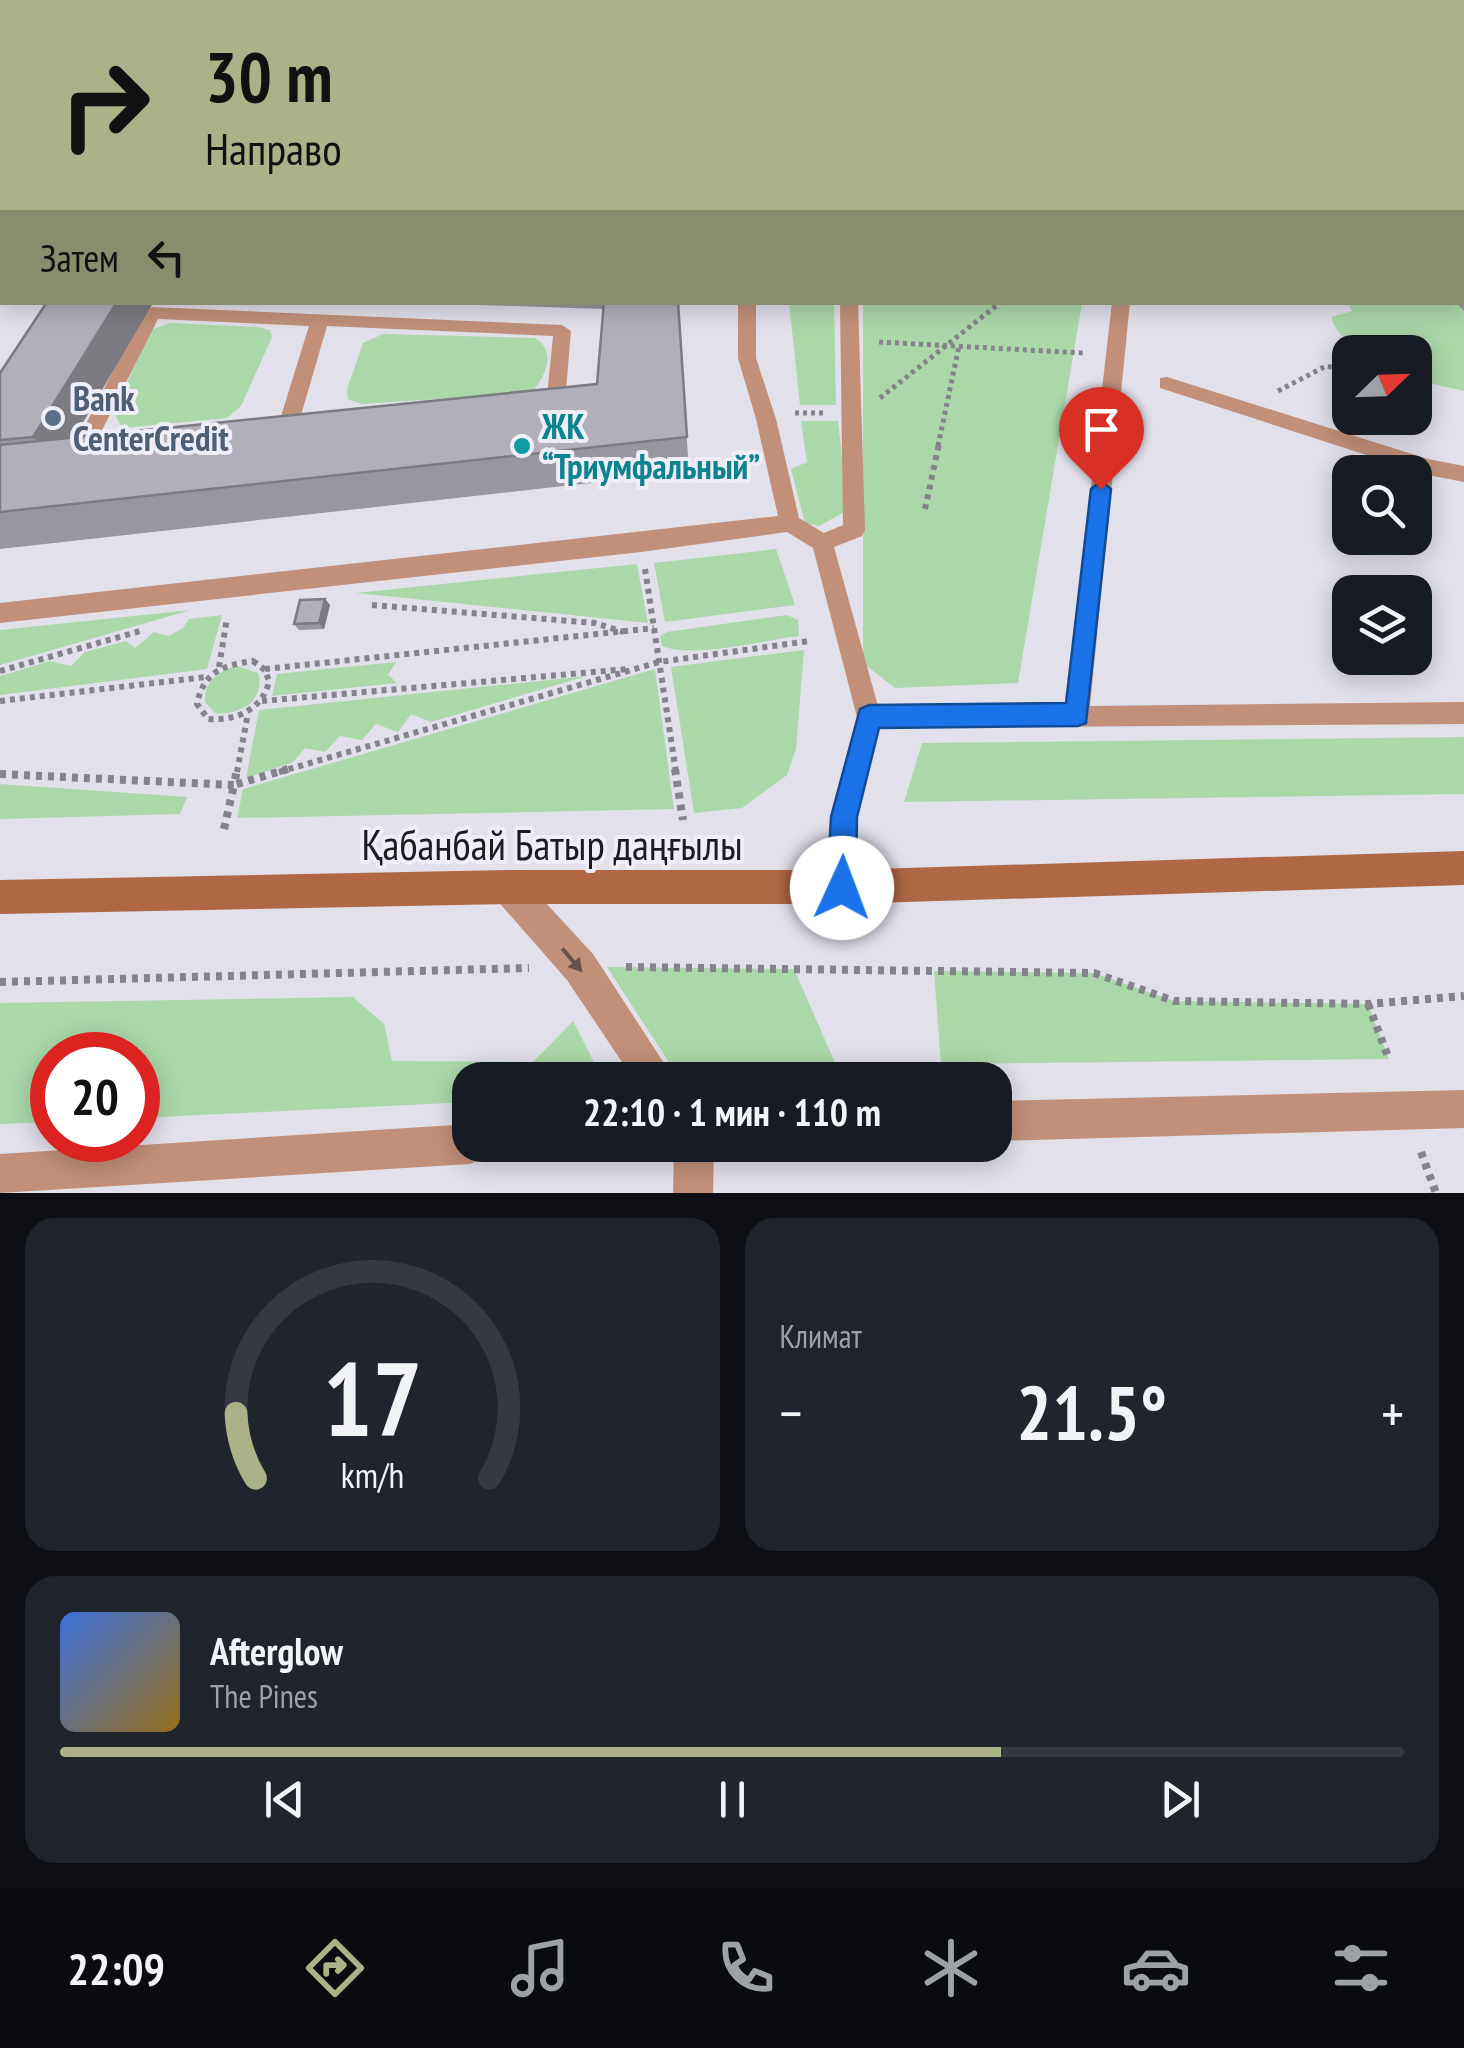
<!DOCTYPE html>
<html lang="ru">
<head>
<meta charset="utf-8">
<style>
	:root { --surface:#171b24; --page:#20242c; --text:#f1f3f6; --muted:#9ea1a6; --line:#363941; --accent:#abb288 }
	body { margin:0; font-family:"PT Sans Narrow",sans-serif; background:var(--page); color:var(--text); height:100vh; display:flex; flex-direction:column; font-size:38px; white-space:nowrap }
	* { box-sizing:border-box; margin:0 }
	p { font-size:32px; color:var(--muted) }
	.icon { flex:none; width:55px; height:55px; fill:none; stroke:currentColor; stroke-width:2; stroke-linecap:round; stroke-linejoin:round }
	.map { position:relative; height:1193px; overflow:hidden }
	.details { display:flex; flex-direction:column; gap:25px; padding:25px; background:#0d0f14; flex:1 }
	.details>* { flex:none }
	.banner { position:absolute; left:0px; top:0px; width:1465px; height:305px; box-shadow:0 5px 25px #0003; background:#abb288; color:#111; overflow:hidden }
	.needle { width:65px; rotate:67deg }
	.controls { position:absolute; left:1332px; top:335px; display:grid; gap:20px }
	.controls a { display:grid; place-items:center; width:100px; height:100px; border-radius:20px; background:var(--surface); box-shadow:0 5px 25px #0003; font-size:50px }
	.speed { position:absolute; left:30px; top:1032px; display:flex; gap:20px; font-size:50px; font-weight:700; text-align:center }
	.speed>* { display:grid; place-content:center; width:130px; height:130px; border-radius:50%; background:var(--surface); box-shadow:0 5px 25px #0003; line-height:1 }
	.speed .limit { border:15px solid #d22; background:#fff; color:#111 }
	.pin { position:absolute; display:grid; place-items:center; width:85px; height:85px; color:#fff; margin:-102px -42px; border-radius:50% 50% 50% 0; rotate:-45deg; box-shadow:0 0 10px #0007 }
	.pin .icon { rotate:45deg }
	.me { position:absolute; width:110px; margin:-55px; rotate:2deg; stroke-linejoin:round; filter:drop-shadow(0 0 8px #0008) }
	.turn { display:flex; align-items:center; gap:35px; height:210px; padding:0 40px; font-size:45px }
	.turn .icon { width:130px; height:130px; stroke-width:2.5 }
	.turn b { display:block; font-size:70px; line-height:85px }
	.then { display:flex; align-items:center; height:95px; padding:0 40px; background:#0003; gap:20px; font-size:38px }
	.big { font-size:75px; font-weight:800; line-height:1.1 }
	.details .widget { flex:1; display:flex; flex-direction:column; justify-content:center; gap:15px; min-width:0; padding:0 35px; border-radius:30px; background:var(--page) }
	.details .dial { align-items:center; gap:0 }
	.dial svg { height:260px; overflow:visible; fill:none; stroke:var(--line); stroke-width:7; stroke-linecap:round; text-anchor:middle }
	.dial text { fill:var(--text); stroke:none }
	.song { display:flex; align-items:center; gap:30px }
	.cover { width:120px; height:120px; border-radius:15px; background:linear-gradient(135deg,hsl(220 70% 55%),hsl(40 70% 35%)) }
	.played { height:10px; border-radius:5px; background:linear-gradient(90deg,var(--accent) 70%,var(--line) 70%) }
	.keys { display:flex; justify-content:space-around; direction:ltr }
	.heat { display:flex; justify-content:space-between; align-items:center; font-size:55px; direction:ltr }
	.details .tiles { flex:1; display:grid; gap:25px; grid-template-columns:1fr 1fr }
	.widget:last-child { grid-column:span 2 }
	.trip { position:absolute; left:452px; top:1062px; width:560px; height:100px; border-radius:30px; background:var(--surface); box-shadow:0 5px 25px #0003; font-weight:800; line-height:100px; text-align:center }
	.dock { display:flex; height:160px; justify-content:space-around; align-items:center; background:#090b0e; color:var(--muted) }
	.dock .icon { width:70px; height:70px }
	.dock .on { color:var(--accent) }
	.dock b { font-size:45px; color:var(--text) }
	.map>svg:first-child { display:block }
	.green { fill:#abd8a9 }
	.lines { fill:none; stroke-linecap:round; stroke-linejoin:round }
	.path-far3 { stroke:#84838b; stroke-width:4; stroke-dasharray:2.5 2.5; stroke-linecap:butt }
	.path-far2 { stroke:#84838b; stroke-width:5; stroke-dasharray:4 4; stroke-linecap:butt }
	.path-far1 { stroke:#84838b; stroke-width:6; stroke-dasharray:5 5; stroke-linecap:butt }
	.path { stroke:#84838b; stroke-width:8; stroke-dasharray:6 6; stroke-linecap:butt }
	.service { fill:#c29079; fill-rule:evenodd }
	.minor { fill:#c29079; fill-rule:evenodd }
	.secondary { fill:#af6744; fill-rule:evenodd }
	.wall { fill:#9897a0 }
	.shaded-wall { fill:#7c7b82 }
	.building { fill:#b1b0ba; stroke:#7c7b82; stroke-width:2.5 }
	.oneway { fill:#675048 }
	.route { fill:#1a73e8; stroke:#114b97; stroke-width:2.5 }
	.service-dot { fill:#5c6f8a; stroke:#eeedf8; stroke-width:4 }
	.culture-dot { fill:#0f9aa8; stroke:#eeedf8; stroke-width:4 }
	.labels { text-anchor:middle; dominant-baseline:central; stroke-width:8; stroke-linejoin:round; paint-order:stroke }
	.service-label { font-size:35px; font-weight:bold; fill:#4e5e75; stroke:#eeedf8; text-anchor:start }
	.culture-label { font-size:35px; font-weight:bold; fill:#0d838f; stroke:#eeedf8; text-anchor:start }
	.near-street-label { font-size:42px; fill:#1c1c20; stroke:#eeedf8 }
</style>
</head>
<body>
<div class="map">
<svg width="1464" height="1193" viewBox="0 0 1464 1193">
	<rect width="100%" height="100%" fill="#e1e0eb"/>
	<g class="green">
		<path d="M1463 189H1464V391L1415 380V352C1383 352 1343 355 1331 317L1352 311 1348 303 1462 302Z"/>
		<path d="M789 303H834L836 405H800Z"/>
		<path d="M863 303H1082L1018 683 895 688 863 663Z"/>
		<path d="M170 323 258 327 270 330 272 337 241 406 227 418 122 428 114 412 151 330Z"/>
		<path d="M383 334 535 338C558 352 545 377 531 393L361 404 348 399 347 389 363 343Z"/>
		<path d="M801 421H838L848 510 819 526 805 523 791 469 807 462Z"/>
		<path d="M776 549 795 605 665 622 654 563Z"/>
		<path d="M637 564 648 623 356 593Z"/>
		<path d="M191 610 0 665V630Z"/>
		<path d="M222 615 207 669 0 695V676L50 661 71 666 85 652 126 641 135 648 154 632 169 636 183 628 189 619Z"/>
		<path d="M787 615 798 620 799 636C765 640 693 659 662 646L660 636 667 632Z"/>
		<path d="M804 650 796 749 787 775 742 808 694 813 671 667Z"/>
		<path d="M396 662 388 675 397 683 272 696 277 674Z"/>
		<path d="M237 666 258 673C266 700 240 716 215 713L205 702C204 681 219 671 237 666Z"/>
		<path d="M655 669 674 809 237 818 243 789Z"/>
		<path d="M587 676 431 722 411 714 398 732 376 724 362 740 340 736 325 752 305 748 293 762 246 778 259 710Z"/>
		<path d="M1464 737V794L904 802 922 743Z"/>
		<path d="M0 784 187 797 180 814 0 819Z"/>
		<path d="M607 967 794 969 836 1065 672 1067Z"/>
		<path d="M934 971 1094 973 1174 1001 1368 1004 1389 1059 941 1064Z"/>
		<path d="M353 997 384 1024 392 1061 533 1062 573 1021 603 1080H470V1102L138 1118V1055H52V1122L0 1124V1003Z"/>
	</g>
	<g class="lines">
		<g class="path-far3">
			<path d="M612 0 618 2"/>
			<path d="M2 166V171"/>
		</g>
		<g class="path-far2">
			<path d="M879 342 1083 353"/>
			<path d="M1278 391 1326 366 1350 371"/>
			<path d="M880 398 1001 302"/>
			<path d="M795 413H823"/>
			<path d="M938 446 959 346"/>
		</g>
		<g class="path-far1">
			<path d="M925 509 939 444"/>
			<path d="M645 569 676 772"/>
			<path d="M372 605 595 623 624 632"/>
			<path d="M253 661 265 670 269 681C263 710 235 721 208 719L197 704C204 671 222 666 253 661Z"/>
			<path d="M219 667 227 618"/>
			<path d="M265 669 654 628"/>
			<path d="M0 671 140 631"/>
			<path d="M0 701 206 677"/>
			<path d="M262 701 628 669"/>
			<path d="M237 772 248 713"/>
			<path d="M279 772 659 662 809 641"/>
		</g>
		<g class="path">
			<path d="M675 769 683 820"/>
			<path d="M0 774 234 785 237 769"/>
			<path d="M224 829 234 785 288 769"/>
			<path d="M626 967 1094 973 1174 1001 1368 1004 1464 996"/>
			<path d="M0 982 529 968"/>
			<path d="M1368 1004 1389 1059"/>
			<path d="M1421 1152 1436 1193"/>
		</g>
		<g class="service">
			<path d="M661 0H678L679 2H663Z"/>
			<path d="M1030 0H1047L1048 2H1032Z"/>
			<rect x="1151" y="0" width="12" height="2"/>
			<rect x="0" y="110" width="2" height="8"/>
			<path d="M738 302H756V358L776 419 799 518 824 533 843 525 840 302H858L865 530 862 536 834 547 878 706H1066L1112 302H1130L1090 706 1464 702V724L879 728 857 817 855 887 851 897 841 901 831 897 827 887 831 817 857 717 813 548 787 532 641 552 0 623V603L778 516 756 419 738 358Z"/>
			<path d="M152 307 562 325 571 331 565 402 563 407 541 411 531 404 534 399 547 396 553 336 327 326 297 429 287 436 277 429 309 326 158 319 89 456H75L72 451 143 313Z"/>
			<path d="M1167 377 1428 459 1464 466V482L1428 475 1160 388V378Z"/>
		</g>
		<g class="minor">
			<path d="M508 870 520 875 593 954 675 1080H634L567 980 496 899 491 887 496 875Z"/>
			<path d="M1464 1090V1128L995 1141V1101Z"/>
			<path d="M470 1124V1145H489L484 1158 470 1164 0 1193V1154Z"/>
			<path d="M674 1145H714L713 1193H673Z"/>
		</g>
		<path class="secondary" d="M1464 851V885L841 904H508L0 914V880L508 870H841Z"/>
	</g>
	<g class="wall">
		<path d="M397 0H606L616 2H398Z"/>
		<path d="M712 0H926L921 2H719Z"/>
		<path d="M1347 0H1464V138L1462 137V2H1347Z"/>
		<path d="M1462 294H1464V311L1455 302H1462Z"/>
		<path d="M47 302 153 303 74 438 597 384 603 309 393 302H678L689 472 0 549V373Z"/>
		<path d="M325 599 330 605 324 629 299 630 294 624Z"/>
	</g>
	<g class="shaded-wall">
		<path d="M279 0H334L330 2H274Z"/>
		<path d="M870 0H926L921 2H869Z"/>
		<path d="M117 302 153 303 59 463 33 437Z"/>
		<path d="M325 599 330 605 324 629 319 623Z"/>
	</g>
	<g class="building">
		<path d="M116 0H138L134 2H115Z"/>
		<path d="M138 0H235L231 2H134Z"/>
		<path d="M237 0H279L274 2H238Z"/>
		<path d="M478 0H606L616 2H488Z"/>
		<path d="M790 0H848L843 2H786Z"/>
		<path d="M1371 0H1464V98L1462 97V2H1372Z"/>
		<path d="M47 302H117L33 437 0 440V373Z"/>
		<path d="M604 302H678L687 437 0 512V445L597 384Z"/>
		<path d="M325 599 319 623 294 624 300 600Z"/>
	</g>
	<defs><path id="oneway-solid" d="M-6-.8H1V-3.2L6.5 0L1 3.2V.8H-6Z" transform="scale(2.5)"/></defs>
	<use class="oneway" href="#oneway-solid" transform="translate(572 960) rotate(50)"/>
	<path class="route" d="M1101 481 1111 489 1086 723 1078 726 879 728 857 817 856 888 851 897 842 902 832 897 827 888 831 817 860 709 869 705 1066 703 1091 489Z"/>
	<circle class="service-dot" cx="53" cy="418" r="10"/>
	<circle class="culture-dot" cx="522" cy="446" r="10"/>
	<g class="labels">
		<g class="service-label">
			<text x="73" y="398">Bank<tspan x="73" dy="40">CenterCredit</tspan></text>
		</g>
		<g class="culture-label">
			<text x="542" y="426">ЖК<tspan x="542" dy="40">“Триумфальный”</tspan></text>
		</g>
		<g class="near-street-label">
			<text x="552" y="844">Қабанбай Батыр даңғылы</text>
		</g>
	</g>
</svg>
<div class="controls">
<a><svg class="needle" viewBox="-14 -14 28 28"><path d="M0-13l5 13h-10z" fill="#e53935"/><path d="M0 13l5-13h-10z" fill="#9ea1a6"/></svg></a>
<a><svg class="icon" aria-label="search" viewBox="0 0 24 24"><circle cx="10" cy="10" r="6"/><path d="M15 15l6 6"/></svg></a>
<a><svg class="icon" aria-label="layers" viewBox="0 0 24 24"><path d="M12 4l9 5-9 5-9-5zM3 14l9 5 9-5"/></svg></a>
</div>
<div class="speed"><div class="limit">20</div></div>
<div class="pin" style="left:1101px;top:489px;background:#d93025"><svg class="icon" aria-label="arrive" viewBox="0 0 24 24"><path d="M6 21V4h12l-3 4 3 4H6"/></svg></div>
<svg class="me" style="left:842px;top:888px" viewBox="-20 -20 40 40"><circle r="19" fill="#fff"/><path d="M0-13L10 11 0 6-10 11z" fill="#1a73e8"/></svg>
<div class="trip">22:10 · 1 мин · 110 m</div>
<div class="banner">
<div class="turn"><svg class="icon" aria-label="right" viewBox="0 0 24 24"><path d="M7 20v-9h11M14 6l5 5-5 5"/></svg><div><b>30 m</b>Направо</div></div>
<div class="then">Затем<svg class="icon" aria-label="left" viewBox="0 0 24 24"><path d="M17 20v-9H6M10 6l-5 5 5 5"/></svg></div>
</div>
</div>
<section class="details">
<div class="tiles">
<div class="widget dial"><svg viewBox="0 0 100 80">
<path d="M14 69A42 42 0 1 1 86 69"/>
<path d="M14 69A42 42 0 0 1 8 49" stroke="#abb288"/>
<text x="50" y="56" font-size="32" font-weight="700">17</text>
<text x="50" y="72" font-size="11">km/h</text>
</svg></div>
<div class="widget"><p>Климат</p>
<div class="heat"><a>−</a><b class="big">21.5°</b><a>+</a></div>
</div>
<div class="widget">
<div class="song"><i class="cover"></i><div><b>Afterglow</b><p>The Pines</p></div></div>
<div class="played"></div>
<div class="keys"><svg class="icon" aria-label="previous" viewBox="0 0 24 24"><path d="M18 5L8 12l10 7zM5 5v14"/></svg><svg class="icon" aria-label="pause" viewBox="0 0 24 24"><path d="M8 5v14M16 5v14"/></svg><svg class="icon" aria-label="next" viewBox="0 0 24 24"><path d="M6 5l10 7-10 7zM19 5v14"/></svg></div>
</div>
</div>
</section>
<nav class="dock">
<b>22:09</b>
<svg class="icon on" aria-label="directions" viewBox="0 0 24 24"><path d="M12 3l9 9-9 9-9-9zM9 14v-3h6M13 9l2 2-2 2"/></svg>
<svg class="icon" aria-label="music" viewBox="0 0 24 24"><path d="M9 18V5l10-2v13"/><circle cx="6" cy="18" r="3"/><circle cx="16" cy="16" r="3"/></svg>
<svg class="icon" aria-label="phone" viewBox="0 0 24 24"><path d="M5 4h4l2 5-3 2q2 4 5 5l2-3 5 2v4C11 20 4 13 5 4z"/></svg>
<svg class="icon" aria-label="climate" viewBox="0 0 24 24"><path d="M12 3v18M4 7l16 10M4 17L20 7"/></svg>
<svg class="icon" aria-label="car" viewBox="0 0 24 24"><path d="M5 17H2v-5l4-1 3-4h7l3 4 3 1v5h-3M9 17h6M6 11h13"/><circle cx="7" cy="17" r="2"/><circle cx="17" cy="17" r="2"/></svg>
<svg class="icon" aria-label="filters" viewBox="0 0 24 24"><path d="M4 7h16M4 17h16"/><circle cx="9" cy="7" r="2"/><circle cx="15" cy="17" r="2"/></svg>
</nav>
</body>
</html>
